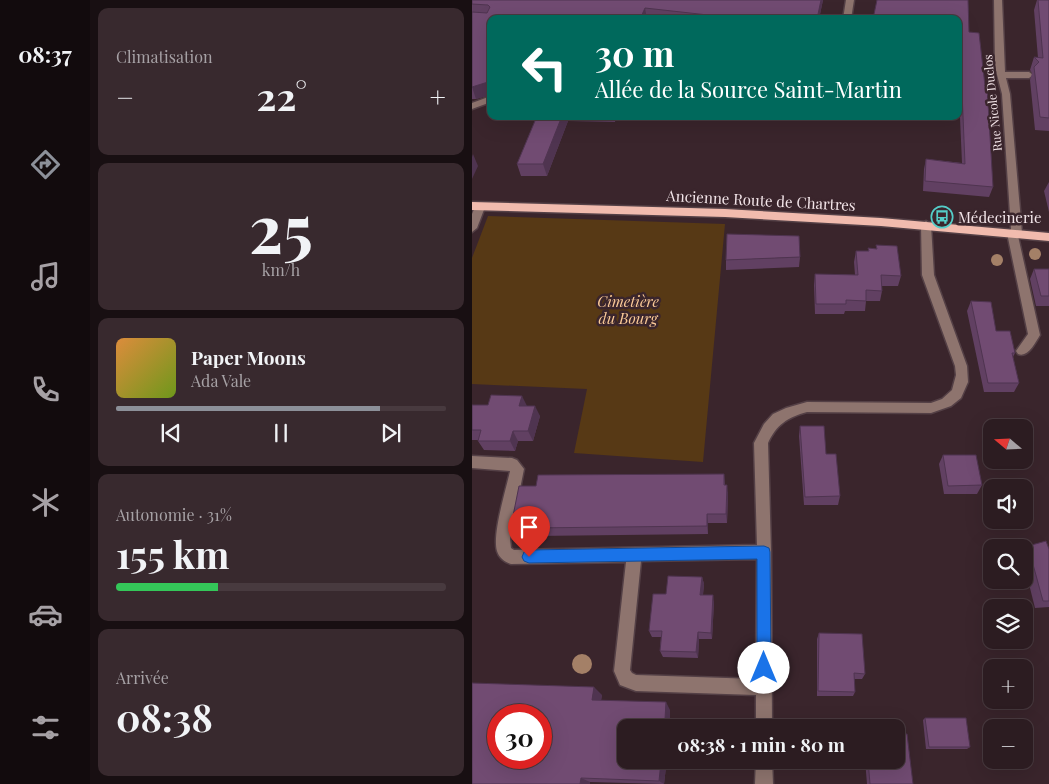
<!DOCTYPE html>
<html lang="fr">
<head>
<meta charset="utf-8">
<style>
	:root { --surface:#2c1c21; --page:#38292e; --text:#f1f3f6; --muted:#a6a1a5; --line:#483a3f; --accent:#8c9099 }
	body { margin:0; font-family:"Playfair Display",serif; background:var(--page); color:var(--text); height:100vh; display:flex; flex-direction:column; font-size:19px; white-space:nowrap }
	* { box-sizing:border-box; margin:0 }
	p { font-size:16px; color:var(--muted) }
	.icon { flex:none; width:28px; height:28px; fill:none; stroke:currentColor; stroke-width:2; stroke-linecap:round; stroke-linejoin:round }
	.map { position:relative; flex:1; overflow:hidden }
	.panel { display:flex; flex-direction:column; gap:8px; padding:8px; background:#180f12; width:382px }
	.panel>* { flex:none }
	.guide { position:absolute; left:15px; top:15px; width:475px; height:105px; border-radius:10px; box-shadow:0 5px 20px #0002,0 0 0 1px var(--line); background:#00695c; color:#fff; overflow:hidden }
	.needle { width:32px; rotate:289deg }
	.fabs { position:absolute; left:511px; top:419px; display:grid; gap:10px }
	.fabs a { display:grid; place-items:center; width:50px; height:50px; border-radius:10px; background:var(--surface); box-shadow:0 5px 20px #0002,0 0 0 1px var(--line); font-size:25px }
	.speed { position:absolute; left:15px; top:704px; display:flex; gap:10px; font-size:25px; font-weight:700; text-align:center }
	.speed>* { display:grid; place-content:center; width:65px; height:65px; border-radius:50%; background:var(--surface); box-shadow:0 5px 20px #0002,0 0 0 1px var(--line); line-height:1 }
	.speed .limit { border:8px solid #d22; background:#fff; color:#111 }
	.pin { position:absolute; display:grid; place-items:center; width:42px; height:42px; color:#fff; margin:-51px -21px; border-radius:50% 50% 50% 0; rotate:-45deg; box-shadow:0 0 5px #0007 }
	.pin .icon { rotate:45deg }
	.me { position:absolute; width:55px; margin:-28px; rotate:0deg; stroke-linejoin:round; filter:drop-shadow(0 0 4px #0008) }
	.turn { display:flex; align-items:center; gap:18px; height:105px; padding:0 25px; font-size:22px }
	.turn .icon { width:65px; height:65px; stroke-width:2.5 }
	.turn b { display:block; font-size:35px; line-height:42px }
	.big { font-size:38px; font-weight:700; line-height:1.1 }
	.panel .widget { flex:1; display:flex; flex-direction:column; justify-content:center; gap:8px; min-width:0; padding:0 18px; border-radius:10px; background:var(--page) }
	.panel .dial { align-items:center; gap:0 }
	.dial b { font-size:65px; line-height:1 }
	.song { display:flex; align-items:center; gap:15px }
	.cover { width:60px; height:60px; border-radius:8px; background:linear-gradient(135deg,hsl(30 70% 55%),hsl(80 70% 35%)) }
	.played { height:5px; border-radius:2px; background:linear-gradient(90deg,var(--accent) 80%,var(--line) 80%) }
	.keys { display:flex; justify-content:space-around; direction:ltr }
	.heat { display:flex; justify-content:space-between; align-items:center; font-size:28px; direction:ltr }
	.charge { height:8px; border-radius:4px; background:linear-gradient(90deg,#34c759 31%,var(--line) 0) }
	.trip { position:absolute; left:145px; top:719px; width:288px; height:50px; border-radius:10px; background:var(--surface); box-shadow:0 5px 20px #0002,0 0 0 1px var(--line); font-weight:700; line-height:50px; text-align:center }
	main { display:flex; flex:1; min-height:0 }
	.menu { display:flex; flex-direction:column; width:90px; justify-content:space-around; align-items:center; background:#120b0d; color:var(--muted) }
	.menu .icon { width:35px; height:35px }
	.menu .on { color:var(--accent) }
	.menu b { font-size:22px; color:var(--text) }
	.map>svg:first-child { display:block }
	.green { fill:#573915 }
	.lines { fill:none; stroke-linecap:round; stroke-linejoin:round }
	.minor-casing { stroke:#544046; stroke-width:3 }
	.major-casing { stroke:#544046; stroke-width:3 }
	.minor { fill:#8e746e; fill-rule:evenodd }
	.major { fill:#f1bbae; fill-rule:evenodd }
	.tree { fill:#a48067 }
	.wall { fill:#614062 }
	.shaded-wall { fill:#4f3450 }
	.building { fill:#714b72; stroke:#4f3450; fill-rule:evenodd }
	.route { fill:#1a73e8; stroke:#114b97 }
	.labels { text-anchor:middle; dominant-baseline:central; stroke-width:5; stroke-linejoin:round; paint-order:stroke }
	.far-street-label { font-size:12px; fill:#f3e5e9; stroke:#3a252c }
	.street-label { font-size:15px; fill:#f3e5e9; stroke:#3a252c }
	.poi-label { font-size:15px; fill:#f3e5e9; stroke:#3a252c; text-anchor:start }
	.park-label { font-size:15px; font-style:italic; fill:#fbca98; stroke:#3a252c }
</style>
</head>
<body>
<main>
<nav class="menu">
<b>08:37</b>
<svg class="icon on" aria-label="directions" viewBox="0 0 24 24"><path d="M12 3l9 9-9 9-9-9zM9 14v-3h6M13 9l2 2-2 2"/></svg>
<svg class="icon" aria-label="music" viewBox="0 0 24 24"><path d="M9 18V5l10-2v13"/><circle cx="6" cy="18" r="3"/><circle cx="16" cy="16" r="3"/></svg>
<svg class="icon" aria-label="phone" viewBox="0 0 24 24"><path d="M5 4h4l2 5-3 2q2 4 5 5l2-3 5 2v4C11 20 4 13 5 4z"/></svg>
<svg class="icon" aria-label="climate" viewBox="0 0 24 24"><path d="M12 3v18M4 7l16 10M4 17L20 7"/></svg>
<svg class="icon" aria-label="car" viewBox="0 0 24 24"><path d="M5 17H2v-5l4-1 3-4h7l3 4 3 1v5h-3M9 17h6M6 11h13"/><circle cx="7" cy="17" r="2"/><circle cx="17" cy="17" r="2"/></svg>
<svg class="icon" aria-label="filters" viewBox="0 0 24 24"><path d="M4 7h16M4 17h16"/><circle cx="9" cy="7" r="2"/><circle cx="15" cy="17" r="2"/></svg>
</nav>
<section class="panel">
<div class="widget"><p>Climatisation</p>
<div class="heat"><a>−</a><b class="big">22°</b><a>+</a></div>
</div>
<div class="widget dial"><b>25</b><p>km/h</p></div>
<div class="widget">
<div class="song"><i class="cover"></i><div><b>Paper Moons</b><p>Ada Vale</p></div></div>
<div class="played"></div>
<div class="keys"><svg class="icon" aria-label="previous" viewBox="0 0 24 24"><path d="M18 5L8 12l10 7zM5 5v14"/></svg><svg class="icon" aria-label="pause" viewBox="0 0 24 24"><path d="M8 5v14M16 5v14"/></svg><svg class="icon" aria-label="next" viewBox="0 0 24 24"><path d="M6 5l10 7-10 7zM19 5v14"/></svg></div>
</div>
<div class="widget"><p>Autonomie · 31%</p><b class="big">155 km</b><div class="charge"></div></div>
<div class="widget"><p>Arrivée</p><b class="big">08:38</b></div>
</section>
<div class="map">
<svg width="577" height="784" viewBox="0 0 577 784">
	<rect width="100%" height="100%" fill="#3a252c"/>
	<path class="green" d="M16 216 253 224 231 462 102 453 115 389 0 384V258Z"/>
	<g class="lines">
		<g class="minor-casing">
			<g id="minor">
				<path d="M374 0H382L379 19H371Z"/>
				<path d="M522 0H530L533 72H557L561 75 557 78H534L538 94 550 233 546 236 568 335C563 343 556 358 546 354L544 351 556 334 535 233 539 229 530 94 523 67Z"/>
				<path d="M19 96V102L0 109V103Z"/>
				<path d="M8 203 13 207 5 228 0 232V214L4 205Z"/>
				<path d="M454 221 459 225 462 275 495 366 496 382 489 398 479 406 459 413 335 412C316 417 304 425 296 443L299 552 300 728H284V695L164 691 148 685 142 671 154 562 39 564C33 562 27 558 25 551 20 534 34 490 38 471L0 468V456L40 458 45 460 52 469 38 539 39 548 42 550 285 545 282 443 292 424 301 414 314 408 335 402 459 403 470 399 480 390 484 375 483 366 450 275 449 225ZM285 559 284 679 164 675 160 673 158 670 169 561Z"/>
				<path d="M284 760H300L301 784H283Z"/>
			</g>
		</g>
		<g class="major-casing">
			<path id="major" d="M0 202 253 209 409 218 577 233V241L409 226 253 217 0 210Z"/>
		</g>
		<use href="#minor" class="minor"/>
		<use href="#major" class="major"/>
	</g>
	<g class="tree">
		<circle cx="563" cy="254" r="6"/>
		<circle cx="525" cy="260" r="6"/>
		<circle cx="110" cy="664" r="10"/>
	</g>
	<g class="wall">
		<path d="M0 0H351L347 19H19V96L18 95 4 99H0Z"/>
		<path d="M565 0H577V131L563 130 558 80 560 73 558 70 562 57 566 58 562 10Z"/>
		<path d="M486 19 497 32 521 187 517 197 451 191 452 169 454 159 490 163 486 72Z"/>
		<path d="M65 116H144L143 122 96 121 75 176H49L45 164Z"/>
		<path d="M577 182V212L572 191Z"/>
		<path d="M404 245 429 276 426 286H410V291L408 301H394L393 311H373L372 314H343L342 285 343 274 383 275 382 262 384 251H396V248L404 249Z"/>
		<path d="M328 257 327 267 254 270V260Z"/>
		<path d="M562 269H577V306H564L558 279Z"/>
		<path d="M499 301 543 353 541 357 547 383 542 392H512L495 311Z"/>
		<path d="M0 405 55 406 68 416 61 441H46L43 451 12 450 6 441V440H0Z"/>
		<path d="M328 426 354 454 368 496 366 505H332L327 436Z"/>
		<path d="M471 455 510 485 505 494H472L467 464Z"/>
		<path d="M252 474 253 485 256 494 255 523H236V534L62 536 56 528 57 524H47L41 516 64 486Z"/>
		<path d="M556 546 577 549V607L563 608 552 564V550Z"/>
		<path d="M230 577 232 584 231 595 242 602 240 639H227L226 658 191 657 188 651 189 637H180L177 631 194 594Z"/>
		<path d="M347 633 393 674 390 679H382L383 692 381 696H345V639Z"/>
		<path d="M130 695 129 700 198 710V719H214L217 726 214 768 194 767 192 784 118 782V784H0Z"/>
		<path d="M453 718 498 747 495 749H454L451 720Z"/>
		<path d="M393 760H424L441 784H395Z"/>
	</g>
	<g class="shaded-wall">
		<path d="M349 0H351L347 19H345Z"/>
		<path d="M173 8 175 19H168Z"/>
		<path d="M16 82 17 90 18 95 4 99 0 87Z"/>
		<path d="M90 116H95L96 121 75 176 71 164Z"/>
		<path d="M1 154 6 166 0 179V157Z"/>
		<path d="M50 396 55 406H47Z"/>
		<path d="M63 406 68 416 61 441 56 431Z"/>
		<path d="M41 431 46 441 43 451 38 441Z"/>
		<path d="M255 485 256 494 255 523 254 514Z"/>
		<path d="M235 514 236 523V534L235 526Z"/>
		<path d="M230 577 232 584 230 602 228 595Z"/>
		<path d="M241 595 242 602 240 639 239 633Z"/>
		<path d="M226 632 227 639 226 658 224 652Z"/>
		<path d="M122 687 130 695 128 708 120 700Z"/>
		<path d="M194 702 198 710V726L193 719Z"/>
		<path d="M214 719 217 726V728H213Z"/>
		<path d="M210 760H214V768L210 763Z"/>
		<path d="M189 762 194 767 192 784 187 781Z"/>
		<path d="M109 778 118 782V784H108Z"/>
	</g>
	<g class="building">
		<path d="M0 0H349L345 19H253L254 17 173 8 168 19H19V90H17L16 82 0 87V12L15 13 18 7 16 5 0 4Z"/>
		<path d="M405 0H496L497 32 507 33 513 86H515L521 187 453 181 454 159 493 164 488 44 486 43V19H401Z"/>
		<path d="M566 0H577V118L568 117 562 67 567 62 562 57 571 58Z"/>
		<path d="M65 116H90L71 164H45Z"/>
		<path d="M255 234 327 236 328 257 254 260Z"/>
		<path d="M404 245 425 246 429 276 409 275 410 291 394 290V301L374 300V304H344L343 274 386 275 384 251H397L396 248 405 249Z"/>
		<path d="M562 269H577V296H569Z"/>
		<path d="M499 301 519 302 524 331H538L543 353H540L547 383H516Z"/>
		<path d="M19 395 50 396 47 406H63L56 431H41L38 441H6L9 430H0V405H16Z"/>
		<path d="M328 426H352L354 454H364L368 496 333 497Z"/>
		<path d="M471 455H504L510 485 476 486Z"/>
		<path d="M252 474V485H255L254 514H235V526L56 528 58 516H41L47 486H64L66 475Z"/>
		<path d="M574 541 577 549V601H571L556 546Z"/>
		<path d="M196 576 230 577 228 595H241L239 633 226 632 224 652 188 651 190 631H177L181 594H194Z"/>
		<path d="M347 633 390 634 393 674 382 673 383 692 346 691Z"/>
		<path d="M0 683 122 687 120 700 194 702 193 719H214L213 728H154V760H210V763L189 762 187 781 109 778 108 784H0ZM26 715H69V758H26Z"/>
		<path d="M453 718H494L498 747H457Z"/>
		<path d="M424 734H435L441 784H398L396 760H424Z"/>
	</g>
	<path class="route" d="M292 546 297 548 298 552 299 668 297 673 292 675 287 673 285 668V559L57 563 52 561 50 557 52 552 57 550Z"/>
	<defs>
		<g id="bus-ring" transform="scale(1.125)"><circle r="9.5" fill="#3a252c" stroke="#54cdc8" stroke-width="1.5"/><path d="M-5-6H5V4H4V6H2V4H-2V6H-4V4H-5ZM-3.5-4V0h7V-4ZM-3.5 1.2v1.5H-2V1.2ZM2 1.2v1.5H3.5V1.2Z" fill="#54cdc8"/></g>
	</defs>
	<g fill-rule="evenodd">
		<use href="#bus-ring" x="470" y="217"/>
	</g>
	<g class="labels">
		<g class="far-street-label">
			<text transform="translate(520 103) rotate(-96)">Rue Nicole Duclos</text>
		</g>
		<g class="street-label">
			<text transform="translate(289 200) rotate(3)">Ancienne Route de Chartres</text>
		</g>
		<g class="poi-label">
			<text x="486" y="217">Médecinerie</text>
		</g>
		<g class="park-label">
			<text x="156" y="301">Cimetière<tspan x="156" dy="17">du Bourg</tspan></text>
		</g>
	</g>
</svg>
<div class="fabs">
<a><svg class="needle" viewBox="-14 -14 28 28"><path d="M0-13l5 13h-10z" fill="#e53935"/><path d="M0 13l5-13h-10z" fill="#a6a1a5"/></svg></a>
<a><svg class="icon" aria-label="sound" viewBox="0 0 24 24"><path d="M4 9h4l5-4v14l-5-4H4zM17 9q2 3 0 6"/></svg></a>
<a><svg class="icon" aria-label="search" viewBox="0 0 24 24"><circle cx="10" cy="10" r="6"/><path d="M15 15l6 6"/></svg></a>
<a><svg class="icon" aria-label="layers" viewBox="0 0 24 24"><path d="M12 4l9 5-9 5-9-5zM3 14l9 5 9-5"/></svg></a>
<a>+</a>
<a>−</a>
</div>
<div class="speed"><div class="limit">30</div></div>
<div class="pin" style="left:57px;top:557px;background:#d93025"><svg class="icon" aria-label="arrive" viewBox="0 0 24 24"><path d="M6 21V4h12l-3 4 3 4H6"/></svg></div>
<svg class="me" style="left:292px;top:668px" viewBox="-20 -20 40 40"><circle r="19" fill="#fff"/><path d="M0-13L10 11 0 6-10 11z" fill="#1a73e8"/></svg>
<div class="trip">08:38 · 1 min · 80 m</div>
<div class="guide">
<div class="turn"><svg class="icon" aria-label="left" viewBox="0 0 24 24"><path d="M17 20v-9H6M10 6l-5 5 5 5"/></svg><div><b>30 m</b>Allée de la Source Saint-Martin</div></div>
</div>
</div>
</main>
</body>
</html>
